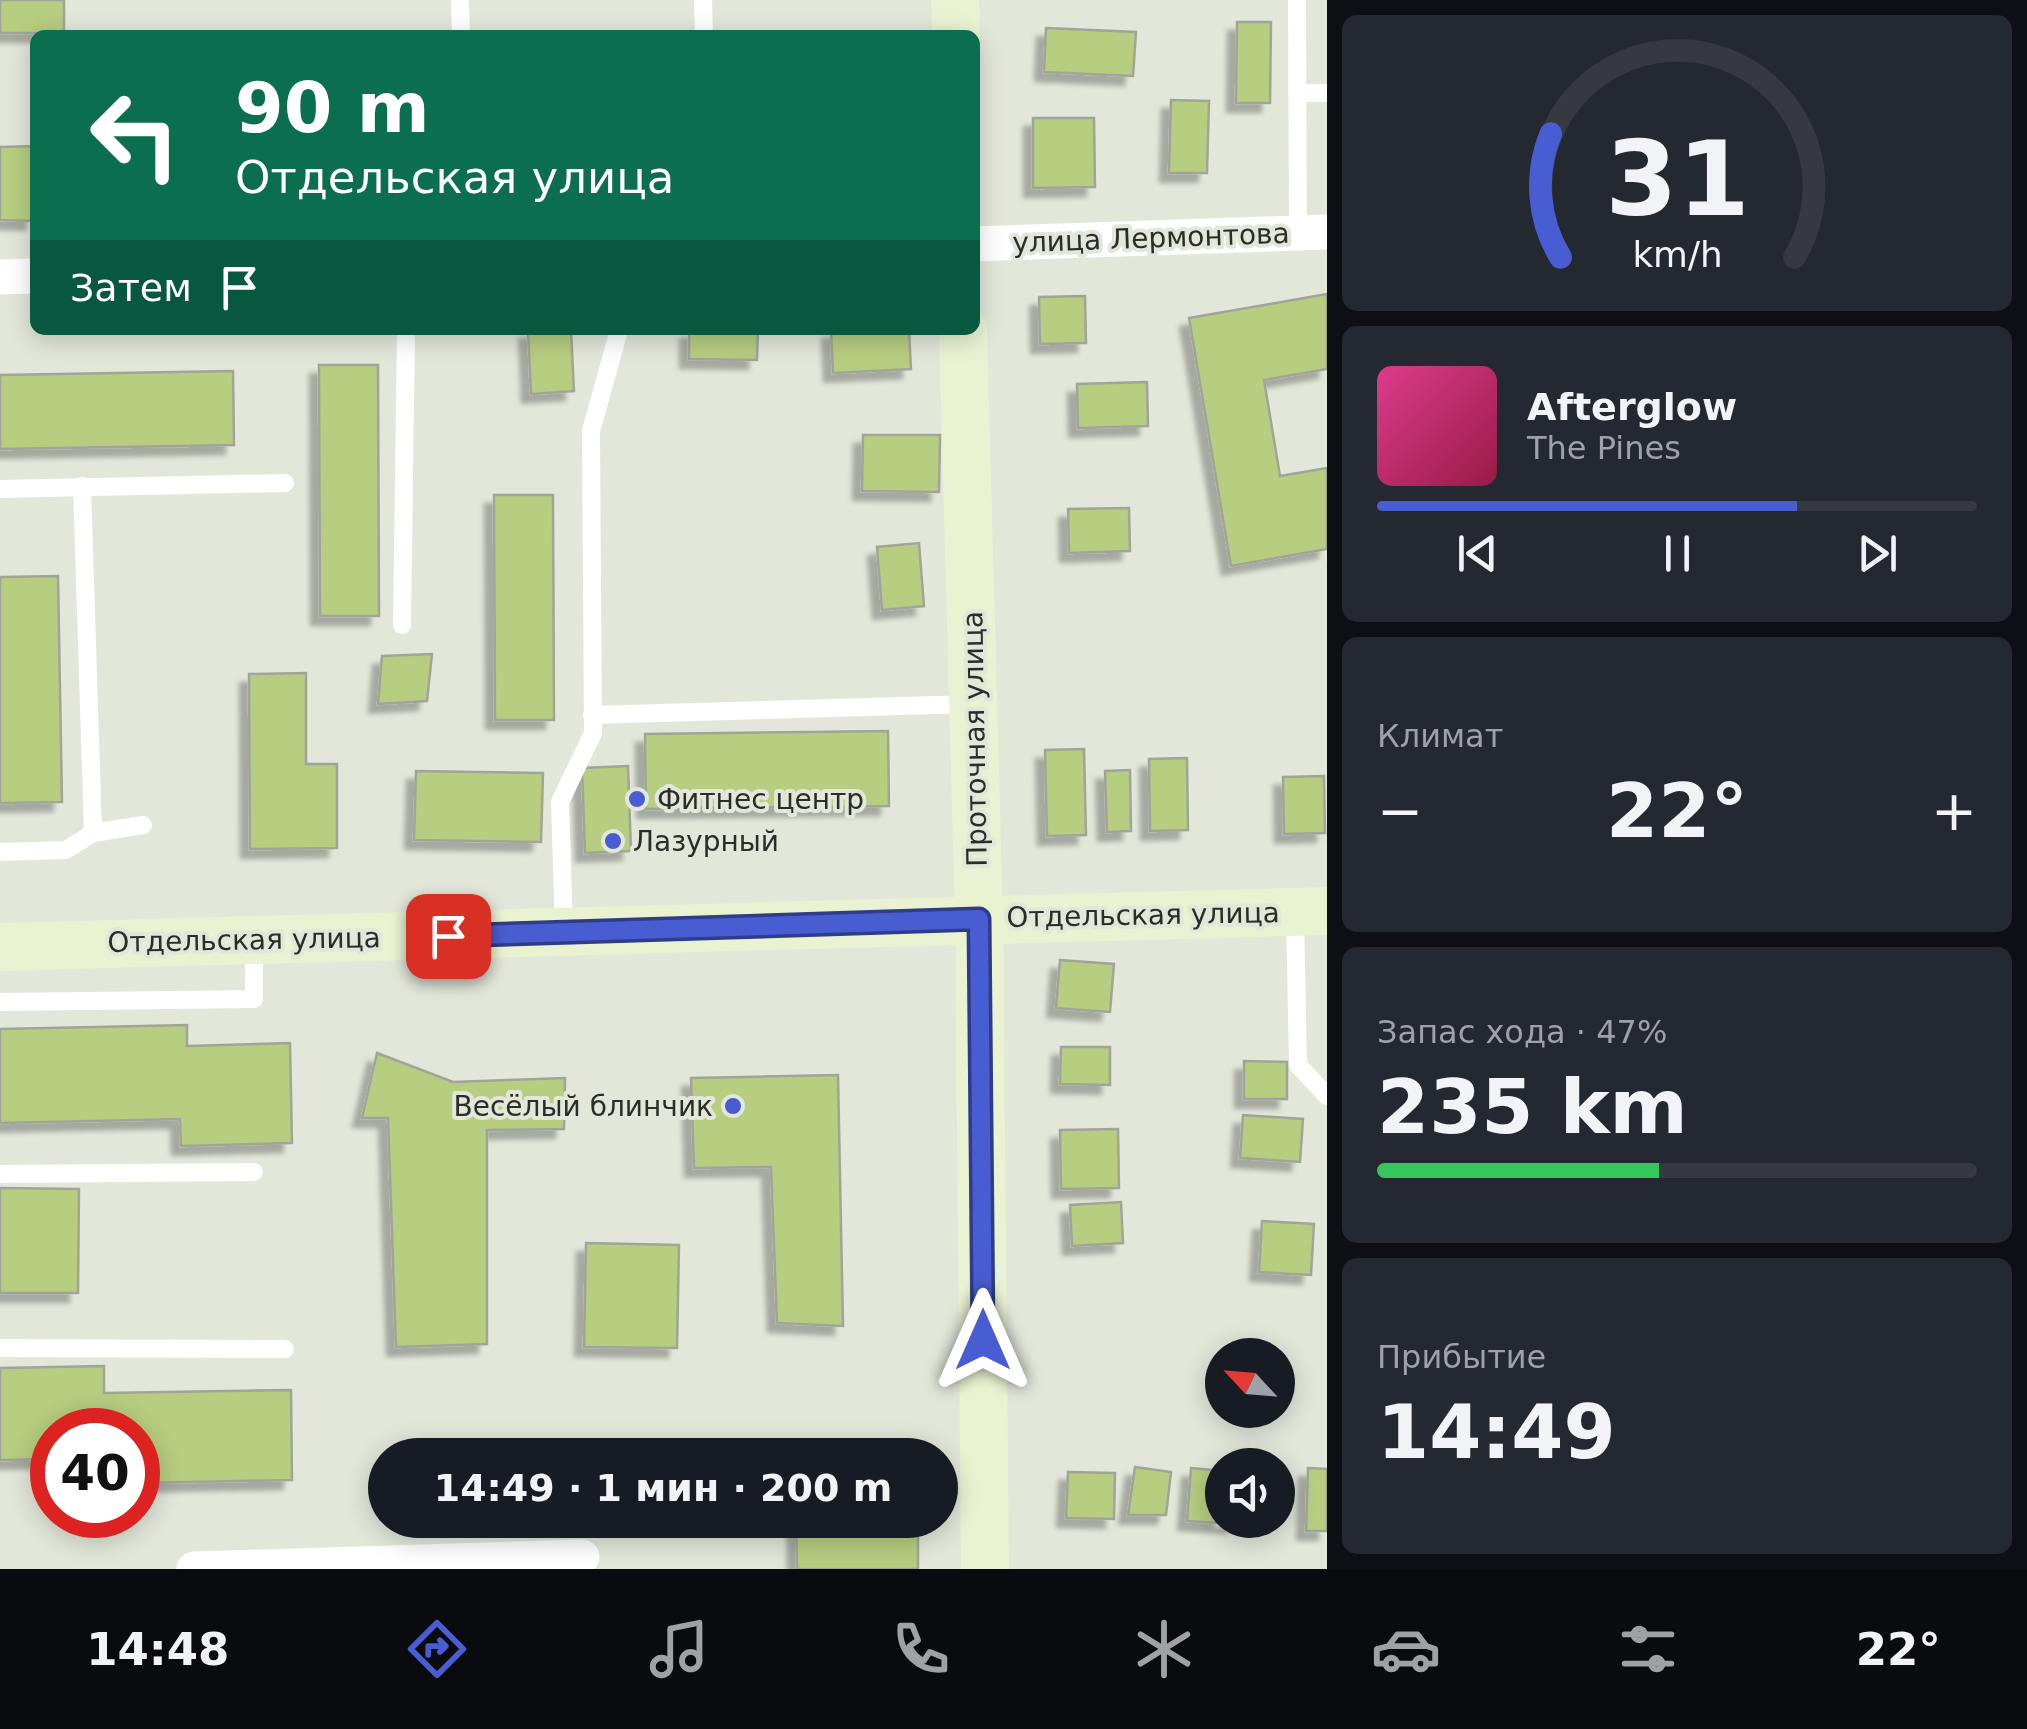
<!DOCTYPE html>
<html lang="ru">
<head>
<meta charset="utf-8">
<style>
	:root { --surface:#171b24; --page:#242831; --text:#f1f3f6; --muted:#9ea1a6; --line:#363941; --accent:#495dd2 }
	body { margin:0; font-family:"DejaVu Sans",sans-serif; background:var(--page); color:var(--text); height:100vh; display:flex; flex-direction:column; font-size:38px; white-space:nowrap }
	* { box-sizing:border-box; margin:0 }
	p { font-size:32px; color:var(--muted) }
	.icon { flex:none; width:55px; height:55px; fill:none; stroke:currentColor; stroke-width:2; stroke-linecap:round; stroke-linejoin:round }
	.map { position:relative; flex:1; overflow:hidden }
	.side { display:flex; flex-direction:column; gap:15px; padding:15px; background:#0d0f14; width:700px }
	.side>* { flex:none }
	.top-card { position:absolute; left:30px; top:30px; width:950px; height:305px; border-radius:15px; box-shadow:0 5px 25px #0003; background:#0b6e4f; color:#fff; overflow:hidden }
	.needle { width:65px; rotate:296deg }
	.fabs { position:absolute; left:1205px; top:1338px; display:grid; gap:20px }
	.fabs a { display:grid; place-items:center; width:90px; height:90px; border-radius:50%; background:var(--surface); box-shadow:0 5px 25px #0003; font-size:50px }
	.speed { position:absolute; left:30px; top:1408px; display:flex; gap:20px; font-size:50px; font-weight:700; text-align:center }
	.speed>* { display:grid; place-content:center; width:130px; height:130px; border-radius:50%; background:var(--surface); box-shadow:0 5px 25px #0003; line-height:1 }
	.speed .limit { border:15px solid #d22; background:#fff; color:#111 }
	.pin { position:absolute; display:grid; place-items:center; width:85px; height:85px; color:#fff; margin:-42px; border-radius:20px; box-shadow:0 5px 15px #0006 }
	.me { position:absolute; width:110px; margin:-55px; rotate:0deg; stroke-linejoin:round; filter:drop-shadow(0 0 8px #0008) }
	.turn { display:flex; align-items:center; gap:35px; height:210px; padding:0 40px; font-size:45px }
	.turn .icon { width:130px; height:130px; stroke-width:2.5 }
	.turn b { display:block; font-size:70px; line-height:85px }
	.then { display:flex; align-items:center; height:95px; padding:0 40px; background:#0003; gap:20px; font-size:38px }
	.big { font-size:75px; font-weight:700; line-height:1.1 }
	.side .card { flex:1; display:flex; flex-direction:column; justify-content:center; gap:15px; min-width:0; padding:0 35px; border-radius:15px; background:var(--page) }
	.side .dial { align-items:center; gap:0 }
	.dial svg { height:260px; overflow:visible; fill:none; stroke:var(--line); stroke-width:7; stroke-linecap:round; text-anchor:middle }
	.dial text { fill:var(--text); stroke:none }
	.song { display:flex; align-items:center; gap:30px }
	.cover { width:120px; height:120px; border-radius:15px; background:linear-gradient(135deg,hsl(330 70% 55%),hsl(340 70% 35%)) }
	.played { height:10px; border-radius:5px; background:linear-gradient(90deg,var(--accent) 70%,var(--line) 70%) }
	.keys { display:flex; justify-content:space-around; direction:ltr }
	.heat { display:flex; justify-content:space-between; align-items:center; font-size:55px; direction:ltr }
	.charge { height:15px; border-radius:8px; background:linear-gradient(90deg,#34c759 47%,var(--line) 0) }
	.trip { position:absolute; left:368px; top:1438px; width:590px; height:100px; border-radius:50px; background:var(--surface); box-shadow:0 5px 25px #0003; font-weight:700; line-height:100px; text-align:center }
	.tab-bar { display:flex; height:160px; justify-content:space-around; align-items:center; background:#090b0e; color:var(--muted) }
	.tab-bar .icon { width:70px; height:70px }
	.tab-bar .selected { color:var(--accent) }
	.tab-bar b { font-size:45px; color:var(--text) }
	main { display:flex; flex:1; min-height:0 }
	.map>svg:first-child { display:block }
	.building { fill:#b7cd80; stroke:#a1a599; stroke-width:2.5; filter:url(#shadow) }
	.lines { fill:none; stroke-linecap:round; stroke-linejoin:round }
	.lane { stroke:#fff; stroke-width:18 }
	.street { stroke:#fff; stroke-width:35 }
	.secondary { stroke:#e9f2d1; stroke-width:48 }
	.route-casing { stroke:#2f3c88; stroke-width:25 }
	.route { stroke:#495dd2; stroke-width:18 }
	.poi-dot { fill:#495dd2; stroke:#e2e7da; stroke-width:4 }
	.labels { text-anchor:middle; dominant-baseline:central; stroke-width:8; stroke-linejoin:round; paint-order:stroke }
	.street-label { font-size:28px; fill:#2b2d28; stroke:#e2e7da }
	.poi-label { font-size:28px; fill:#2b2d28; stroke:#e2e7da; text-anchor:start }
</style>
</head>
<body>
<main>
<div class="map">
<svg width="1327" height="1569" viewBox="0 0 1327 1569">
	<defs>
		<filter id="shadow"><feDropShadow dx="-9" dy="9" stdDeviation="2.5" flood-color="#0004"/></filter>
	</defs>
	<rect width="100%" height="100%" fill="#e2e7da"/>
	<g class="building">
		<rect x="0" y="0" width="64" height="33"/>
		<path d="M1237 22H1271L1270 103H1236Z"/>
		<path d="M1046 28 1136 32 1133 76 1044 72Z"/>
		<path d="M1171 100 1209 101 1207 173H1169Z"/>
		<path d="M1033 118H1094L1095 187 1033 188Z"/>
		<path d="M35 146V221L0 220V147Z"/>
		<path d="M1327 294V369L1264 380 1280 476 1327 468V549L1231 566 1189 318Z"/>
		<path d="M1085 296 1086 343 1040 344 1039 297Z"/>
		<path d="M528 330H571L574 391 531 394Z"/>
		<path d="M689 330H758L757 360 689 359Z"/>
		<path d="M831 330H909L911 369 833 373Z"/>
		<path d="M319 365H378L379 616H320Z"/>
		<path d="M233 371 234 445 0 449V375Z"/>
		<path d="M1147 382 1148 426 1078 428 1077 384Z"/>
		<path d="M863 435H940L939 492 862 491Z"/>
		<path d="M494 495H553L554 720H495Z"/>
		<path d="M1129 508 1130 551 1069 553 1068 509Z"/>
		<path d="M919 543 924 606 882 610 877 547Z"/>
		<path d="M58 576 62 802 0 803V577Z"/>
		<path d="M432 654 427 701 378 704 382 656Z"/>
		<path d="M306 673V764H337V848L250 849 249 674Z"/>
		<path d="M888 731 889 806 646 809 645 734Z"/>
		<path d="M1084 749 1086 835 1047 836 1045 750Z"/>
		<path d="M1187 758 1188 830 1150 831 1149 759Z"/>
		<path d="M628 766 631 851 585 853 582 768Z"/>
		<path d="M1130 770 1131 831 1107 832 1105 771Z"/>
		<path d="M416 771 543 773 541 842 414 840Z"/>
		<path d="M1324 776 1325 833 1284 834 1283 777Z"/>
		<path d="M1060 960 1114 964 1110 1012 1056 1008Z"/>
		<path d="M187 1025V1046L290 1043 292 1143 181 1146 180 1119 0 1123V1029Z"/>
		<path d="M1061 1047H1110V1085L1060 1084Z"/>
		<path d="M377 1053 453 1082 565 1078 564 1129 487 1130V1344L396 1347 388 1118H362Z"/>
		<path d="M1244 1061 1287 1062V1099H1244Z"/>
		<path d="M838 1075 843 1326 777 1323 771 1167 694 1168 691 1078Z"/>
		<path d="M1243 1115 1303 1119 1300 1162 1240 1158Z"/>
		<path d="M1118 1129 1119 1188 1061 1189 1060 1130Z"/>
		<path d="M0 1188 79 1189 78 1293H0Z"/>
		<path d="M1121 1202 1123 1243 1072 1246 1070 1205Z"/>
		<path d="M1262 1221 1314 1224 1311 1275 1259 1272Z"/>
		<path d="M586 1243 679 1245 677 1348 584 1347Z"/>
		<path d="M104 1366V1393L291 1390 292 1480 138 1483V1430H52V1459L0 1460V1368Z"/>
		<path d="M1135 1467 1171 1472 1166 1515H1128Z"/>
		<path d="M1191 1468 1222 1471V1520H1236L1235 1524 1187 1521Z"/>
		<path d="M1308 1468 1327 1469V1531H1306Z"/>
		<path d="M1068 1472 1115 1473 1114 1519 1066 1518Z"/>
		<path d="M796 1520H918V1569H797Z"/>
	</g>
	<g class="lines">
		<g class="lane">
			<path d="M460 0 461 35"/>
			<path d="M703 0 704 35"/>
			<path d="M1297 0 1298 232"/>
			<path d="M1298 93H1327"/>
			<path d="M82 486 93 833"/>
			<path d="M0 489 285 483"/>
			<path d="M402 625 406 330"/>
			<path d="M592 715 972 704"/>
			<path d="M0 852 66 850 93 833 143 825"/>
			<path d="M1295 913 1298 1065 1327 1096"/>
			<path d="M564 929 560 802 593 733 591 431 619 330"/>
			<path d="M0 1002 254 999V944"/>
			<path d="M0 1174 254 1172"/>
			<path d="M0 1348 285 1349"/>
		</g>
		<g class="street">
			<path d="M975 244 1327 232"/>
			<path d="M0 277 35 276"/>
			<path d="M194 1569 582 1557"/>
		</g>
		<g class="secondary">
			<path d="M955 0 956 35"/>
			<path d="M963 330 979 919 985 1569"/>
			<path d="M0 947 1327 911"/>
		</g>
	</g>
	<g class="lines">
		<g class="route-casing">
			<path id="route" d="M448 936 979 919 983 1340"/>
		</g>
		<use href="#route" class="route"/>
	</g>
	<g class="poi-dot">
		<circle cx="637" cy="799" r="10"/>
		<circle cx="613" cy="841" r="10"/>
		<circle cx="733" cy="1106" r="10"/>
	</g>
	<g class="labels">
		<g class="street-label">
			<text transform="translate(1151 238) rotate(-2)">улица Лермонтова</text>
			<text transform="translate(975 739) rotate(-91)">Проточная улица</text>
			<text transform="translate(1143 915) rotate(-1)">Отдельская улица</text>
			<text transform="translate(244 940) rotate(-1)">Отдельская улица</text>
		</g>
		<g class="poi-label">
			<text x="657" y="799">Фитнес центр</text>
			<text x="633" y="841">Лазурный</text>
			<text x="713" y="1106" text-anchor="end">Весёлый блинчик</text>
		</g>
	</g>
</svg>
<div class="fabs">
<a><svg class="needle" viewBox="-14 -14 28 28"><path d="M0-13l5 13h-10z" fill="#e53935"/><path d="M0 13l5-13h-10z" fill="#9ea1a6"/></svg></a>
<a><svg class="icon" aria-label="sound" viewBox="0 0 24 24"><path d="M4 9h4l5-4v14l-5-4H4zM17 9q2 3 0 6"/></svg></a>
</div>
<div class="speed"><div class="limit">40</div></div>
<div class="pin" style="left:448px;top:936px;background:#d93025"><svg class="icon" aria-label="arrive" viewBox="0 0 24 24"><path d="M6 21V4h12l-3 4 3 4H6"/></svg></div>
<svg class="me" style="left:983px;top:1340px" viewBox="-20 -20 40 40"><path d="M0-17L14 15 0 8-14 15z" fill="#495dd2" stroke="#fff" stroke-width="4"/></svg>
<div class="trip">14:49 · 1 мин · 200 m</div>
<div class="top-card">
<div class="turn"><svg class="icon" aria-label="left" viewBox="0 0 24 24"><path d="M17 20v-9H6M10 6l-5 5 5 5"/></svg><div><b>90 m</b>Отдельская улица</div></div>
<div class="then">Затем<svg class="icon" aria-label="arrive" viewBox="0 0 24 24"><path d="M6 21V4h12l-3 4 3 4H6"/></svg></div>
</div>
</div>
<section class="side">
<div class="card dial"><svg viewBox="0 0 100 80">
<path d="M14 69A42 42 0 1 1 86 69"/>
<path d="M14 69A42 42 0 0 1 11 31" stroke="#495dd2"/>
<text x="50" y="56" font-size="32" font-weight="700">31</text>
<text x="50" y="72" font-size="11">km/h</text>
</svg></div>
<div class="card">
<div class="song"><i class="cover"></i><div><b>Afterglow</b><p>The Pines</p></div></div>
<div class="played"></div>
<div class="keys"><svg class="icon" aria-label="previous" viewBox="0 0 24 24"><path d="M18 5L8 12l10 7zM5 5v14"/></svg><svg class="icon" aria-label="pause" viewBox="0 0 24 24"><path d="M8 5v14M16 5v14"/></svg><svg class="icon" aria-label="next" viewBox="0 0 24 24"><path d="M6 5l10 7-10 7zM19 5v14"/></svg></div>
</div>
<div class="card"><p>Климат</p>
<div class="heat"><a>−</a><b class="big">22°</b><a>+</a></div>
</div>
<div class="card"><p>Запас хода · 47%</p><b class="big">235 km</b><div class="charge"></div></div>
<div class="card"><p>Прибытие</p><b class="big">14:49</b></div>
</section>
</main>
<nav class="tab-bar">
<b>14:48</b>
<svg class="icon selected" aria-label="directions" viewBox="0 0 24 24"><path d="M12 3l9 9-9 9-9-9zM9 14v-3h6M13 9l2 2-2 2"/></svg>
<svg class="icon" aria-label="music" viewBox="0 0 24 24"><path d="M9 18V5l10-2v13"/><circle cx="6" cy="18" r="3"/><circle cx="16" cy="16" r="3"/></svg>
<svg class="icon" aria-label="phone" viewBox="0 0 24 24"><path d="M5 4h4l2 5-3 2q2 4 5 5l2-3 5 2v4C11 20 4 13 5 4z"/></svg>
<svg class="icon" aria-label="climate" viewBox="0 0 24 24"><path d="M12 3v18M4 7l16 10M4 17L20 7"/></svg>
<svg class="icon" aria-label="car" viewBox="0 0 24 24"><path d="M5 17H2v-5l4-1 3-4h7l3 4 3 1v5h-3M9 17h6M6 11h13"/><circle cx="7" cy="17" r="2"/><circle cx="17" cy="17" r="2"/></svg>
<svg class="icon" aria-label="filters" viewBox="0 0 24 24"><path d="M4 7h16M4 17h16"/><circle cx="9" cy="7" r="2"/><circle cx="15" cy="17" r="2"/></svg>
<b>22°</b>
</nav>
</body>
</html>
